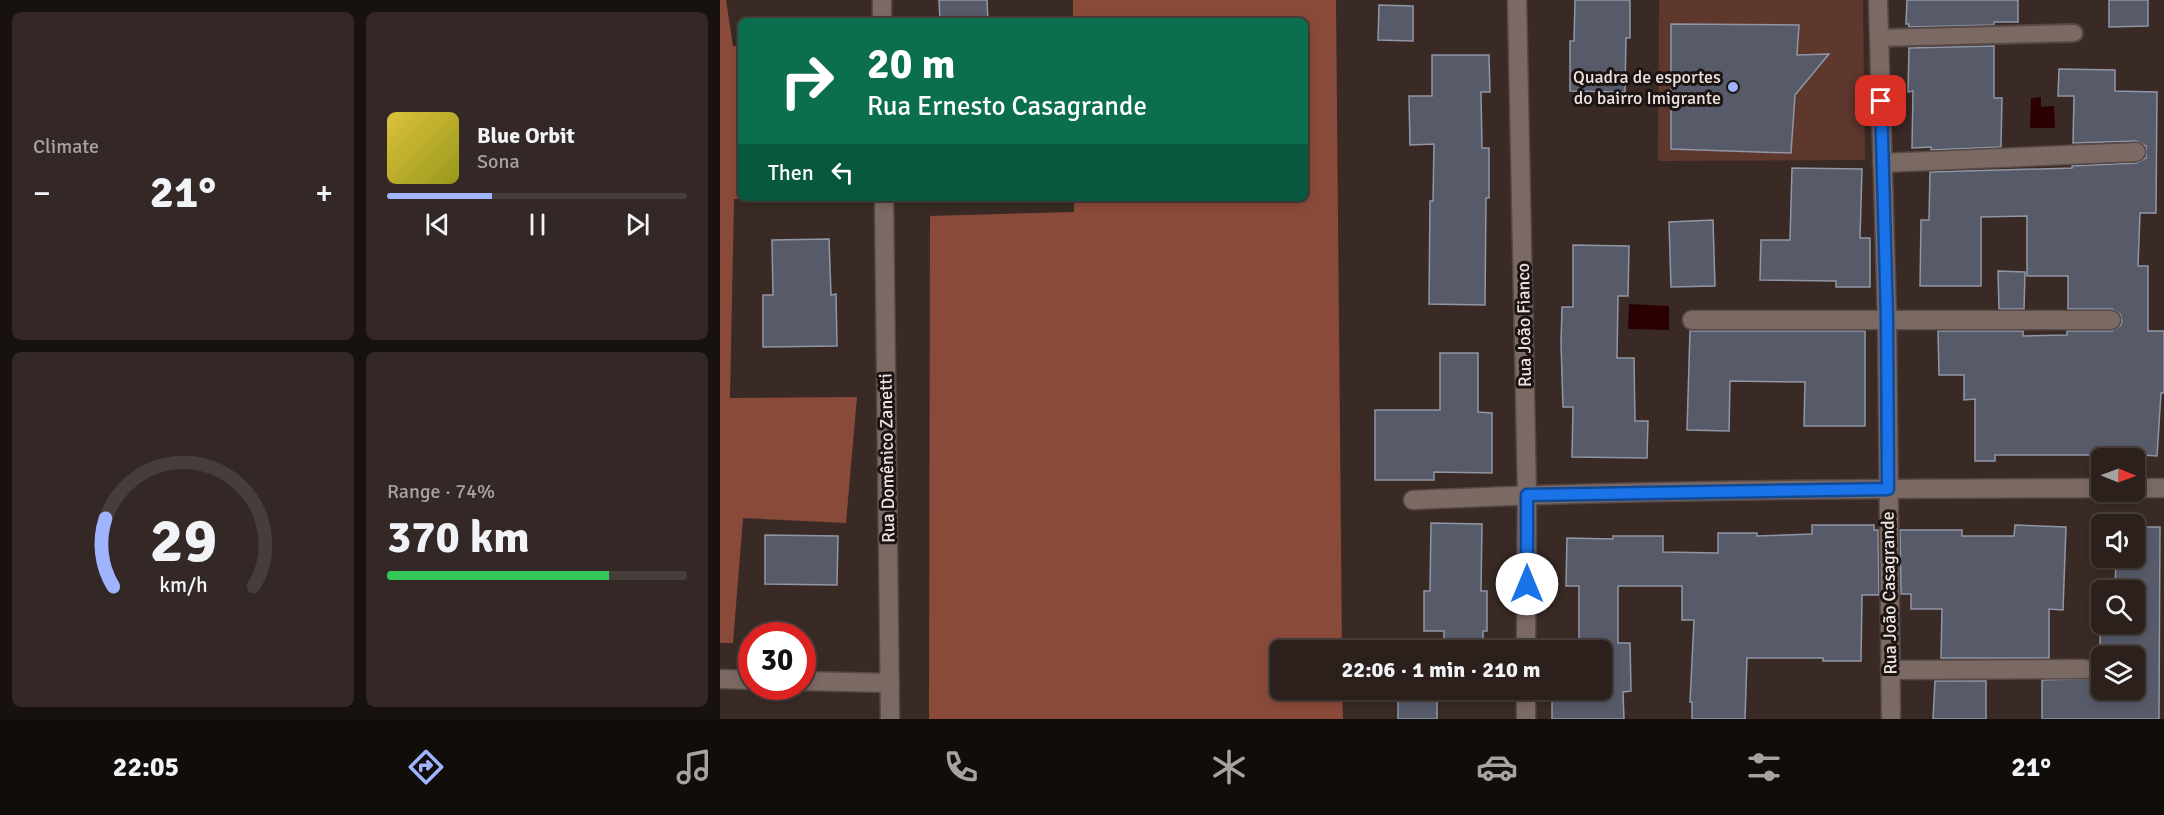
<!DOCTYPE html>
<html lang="en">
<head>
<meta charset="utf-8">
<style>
	:root { --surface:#2b201c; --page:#332825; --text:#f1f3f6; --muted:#a6a3a3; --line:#473e3b; --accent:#a0b3fd }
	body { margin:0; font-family:Signika,sans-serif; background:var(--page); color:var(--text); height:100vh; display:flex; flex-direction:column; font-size:22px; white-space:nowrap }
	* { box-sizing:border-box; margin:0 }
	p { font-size:20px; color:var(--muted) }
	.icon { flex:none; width:33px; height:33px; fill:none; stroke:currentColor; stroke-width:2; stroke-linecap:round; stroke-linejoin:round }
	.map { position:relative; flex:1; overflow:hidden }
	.sheet { display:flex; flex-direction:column; gap:12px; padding:12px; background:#18120f; width:720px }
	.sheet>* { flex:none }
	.top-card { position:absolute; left:18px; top:18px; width:570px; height:183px; border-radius:9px; box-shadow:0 3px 9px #0003,0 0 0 2px var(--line); background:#0b6e4f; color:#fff; overflow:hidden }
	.needle { width:39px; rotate:91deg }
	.controls { position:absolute; left:1371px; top:448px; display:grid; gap:12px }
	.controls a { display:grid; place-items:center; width:54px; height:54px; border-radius:9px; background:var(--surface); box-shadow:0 3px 9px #0003,0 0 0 2px var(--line); font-size:30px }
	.speed { position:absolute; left:18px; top:622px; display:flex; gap:12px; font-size:30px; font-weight:700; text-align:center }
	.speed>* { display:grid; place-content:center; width:78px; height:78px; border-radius:50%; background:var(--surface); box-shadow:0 3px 9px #0003,0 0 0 2px var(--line); line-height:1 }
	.speed .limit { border:9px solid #d22; background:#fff; color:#111 }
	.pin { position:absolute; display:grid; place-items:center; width:51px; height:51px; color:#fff; margin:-26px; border-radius:12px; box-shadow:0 3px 9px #0006 }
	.me { position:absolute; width:66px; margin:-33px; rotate:0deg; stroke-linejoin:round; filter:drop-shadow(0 0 4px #0008) }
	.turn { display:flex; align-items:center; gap:21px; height:126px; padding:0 30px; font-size:27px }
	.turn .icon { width:78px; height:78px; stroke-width:2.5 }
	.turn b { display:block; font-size:42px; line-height:51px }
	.then { display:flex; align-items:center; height:57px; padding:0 30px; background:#0003; gap:12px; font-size:22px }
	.big { font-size:45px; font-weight:700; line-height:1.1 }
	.sheet .tile { flex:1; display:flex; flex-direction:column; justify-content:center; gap:9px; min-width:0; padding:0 21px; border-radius:9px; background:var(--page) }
	.sheet .dial { align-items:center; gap:0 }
	.dial svg { height:156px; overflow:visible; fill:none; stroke:var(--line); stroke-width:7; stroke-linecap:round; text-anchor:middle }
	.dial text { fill:var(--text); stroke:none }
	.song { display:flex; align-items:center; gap:18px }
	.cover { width:72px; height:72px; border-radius:9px; background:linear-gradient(135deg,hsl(50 70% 55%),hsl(60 70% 35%)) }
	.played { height:6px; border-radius:3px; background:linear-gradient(90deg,var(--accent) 35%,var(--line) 35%) }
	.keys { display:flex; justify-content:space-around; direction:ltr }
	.heat { display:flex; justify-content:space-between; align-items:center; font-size:33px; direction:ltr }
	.charge { height:9px; border-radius:4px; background:linear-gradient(90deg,#34c759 74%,var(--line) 0) }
	.sheet .tiles { flex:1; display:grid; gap:12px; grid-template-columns:repeat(2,1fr) }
	.trip { position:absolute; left:550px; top:640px; width:342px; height:60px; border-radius:9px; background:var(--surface); box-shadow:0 3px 9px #0003,0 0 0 2px var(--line); font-weight:700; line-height:60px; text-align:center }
	.tabs { display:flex; height:96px; justify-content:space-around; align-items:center; background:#110d0b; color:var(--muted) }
	.tabs .icon { width:42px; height:42px }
	.tabs .active { color:var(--accent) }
	.tabs b { font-size:27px; color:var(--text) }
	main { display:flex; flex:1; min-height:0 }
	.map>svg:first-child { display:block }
	.green { fill:#5e372d }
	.forest { fill:#8a4a3a }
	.water { fill:#2a0100 }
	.building { fill:#565a69; stroke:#9196a6; stroke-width:1.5; fill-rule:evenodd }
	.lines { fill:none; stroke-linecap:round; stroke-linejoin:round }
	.service-casing { stroke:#564845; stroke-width:20 }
	.minor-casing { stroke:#564845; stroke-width:21 }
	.service { stroke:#7b6964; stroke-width:16 }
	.minor { stroke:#7b6964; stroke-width:18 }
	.route-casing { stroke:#114b97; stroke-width:15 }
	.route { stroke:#1a73e8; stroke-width:10 }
	.poi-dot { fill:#a0b3fd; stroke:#1b1412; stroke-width:2 }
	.labels { text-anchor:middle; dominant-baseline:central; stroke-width:6; stroke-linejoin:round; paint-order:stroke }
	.poi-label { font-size:18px; fill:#eee3e0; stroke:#1b1412; text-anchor:end }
	.street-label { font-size:18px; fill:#eee3e0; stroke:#1b1412 }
</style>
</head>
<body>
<main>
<section class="sheet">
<div class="tiles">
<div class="tile"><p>Climate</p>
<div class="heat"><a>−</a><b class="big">21°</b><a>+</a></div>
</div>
<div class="tile">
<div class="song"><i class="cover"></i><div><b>Blue Orbit</b><p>Sona</p></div></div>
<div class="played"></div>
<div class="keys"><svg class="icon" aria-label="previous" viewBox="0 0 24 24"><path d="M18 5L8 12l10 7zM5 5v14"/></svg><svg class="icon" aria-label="pause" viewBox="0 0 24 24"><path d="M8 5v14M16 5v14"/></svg><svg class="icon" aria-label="next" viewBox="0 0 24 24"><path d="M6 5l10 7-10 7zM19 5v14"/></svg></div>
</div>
<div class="tile dial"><svg viewBox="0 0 100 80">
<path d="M14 69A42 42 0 1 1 86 69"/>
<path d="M14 69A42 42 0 0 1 10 34" stroke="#a0b3fd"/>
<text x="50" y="56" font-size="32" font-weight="700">29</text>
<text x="50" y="72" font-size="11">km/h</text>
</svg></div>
<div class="tile"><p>Range · 74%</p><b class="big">370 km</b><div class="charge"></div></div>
</div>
</section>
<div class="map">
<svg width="1444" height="719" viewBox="0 0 1444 719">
	<rect width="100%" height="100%" fill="#392a25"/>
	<path class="green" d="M939 0H1143L1145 160 938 161Z"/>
	<g class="forest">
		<path d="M0 0H6L13 46H21V198H26L14 199 10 398 137 397 126 523 23 518 13 643H0Z"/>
		<path d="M353 0H616L622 651H561V690H622L623 719H209L210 216 354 212V198H585V21H353Z"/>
	</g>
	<g class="water">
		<path d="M1321 97V107L1334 106 1335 128H1310L1311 98Z"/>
		<path d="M909 304 949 306V330L908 329Z"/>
	</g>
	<g class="building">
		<path d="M219 0H267L268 21H220Z"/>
		<path d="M855 0H910V38H906L905 92 850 91V41H854Z"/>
		<path d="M1187 0H1298V22H1274V25L1189 27V24H1186Z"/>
		<path d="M1389 0H1428V26L1389 27Z"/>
		<path d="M659 5 693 6V41L658 40Z"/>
		<path d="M951 24 1079 25 1077 55 1109 54 1075 95 1071 153 951 149Z"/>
		<path d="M1274 46V98H1282L1281 147 1211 150V147L1192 148 1193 91 1188 92 1189 48Z"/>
		<path d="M712 55H769L770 92H761L762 148H769V198H766L765 305 709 304 710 201H713L714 144 690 145 689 96H712Z"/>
		<path d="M1339 69 1395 70V91L1437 92 1436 213H1420L1418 266H1428V331H1444V393H1441L1437 456 1373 452V455H1275V461H1255V399L1244 400V375H1219L1218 331H1303V336L1347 335V331H1392L1400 326 1402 321 1400 314 1392 309H1348V276H1307V216L1261 217V286H1200L1201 220H1209L1210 172 1352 168V166L1416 163 1426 158V146L1416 141 1353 143 1354 96H1338Z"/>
		<path d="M1072 168 1142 169 1140 238H1150V287H1116V281L1040 280 1041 240H1070Z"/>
		<path d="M993 220 995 286 951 287 949 222Z"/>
		<path d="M109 239 111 295 116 294 117 346 43 347V295H53L52 240Z"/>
		<path d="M853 245 909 246 908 296H898L897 358H914L915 421H928L927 458 852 457 853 407H843L841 343 842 307H853Z"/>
		<path d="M1278 271 1305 272 1304 309H1279Z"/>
		<path d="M970 331H1145V426H1084L1085 382 1010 381 1009 431 967 430Z"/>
		<path d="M720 353H758V412L772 413V473L714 472V480H655V410H720Z"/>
		<path d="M711 523 762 524 761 591H767V631H763V651H724V631H704V591H710Z"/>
		<path d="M1092 525H1154V530H1158L1159 595H1142L1141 661H1103V658H1027L1025 719H972V702H970L974 620H962V586H898V643H910L911 691 903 692 904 719H832V698H839V690H882V651H838V644H859V586H846L847 538 893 539V536H943V552L998 553V533H1037V536L1092 534Z"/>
		<path d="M1295 525 1346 527 1343 610 1329 609V658H1221L1222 609H1191V594H1181L1180 530H1242V536H1294Z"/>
		<path d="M1414 527H1440L1439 719H1322V680L1380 678V618L1382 624H1414V591H1395L1396 558H1414ZM1382 657H1414V690H1382Z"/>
		<path d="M45 535 118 536 117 585 45 584Z"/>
		<path d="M1215 681H1266V719H1213Z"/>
		<rect x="678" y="690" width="39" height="29"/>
	</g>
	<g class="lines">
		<g class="service-casing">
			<path id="service" d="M1159 38 1354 33"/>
		</g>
		<g class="minor-casing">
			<g id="minor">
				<path d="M162 0V21"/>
				<path d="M797 0 807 495 806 651"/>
				<path d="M1158 0 1167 319 1171 719"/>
				<path d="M1162 163 1416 152"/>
				<path d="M164 198 170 719"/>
				<path d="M972 320H1391"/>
				<path d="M1414 488H1444"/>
				<path d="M693 500C922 489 1152 489 1382 488"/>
				<path d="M1170 670 1365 669"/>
				<path d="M0 679 32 680"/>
				<path d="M82 681 170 683"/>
				<path d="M806 719V690"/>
			</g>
		</g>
		<use href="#service" class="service"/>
		<use href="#minor" class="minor"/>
	</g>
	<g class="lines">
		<g class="route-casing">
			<path id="route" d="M807 584V495L1168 489 1167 319 1161 101"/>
		</g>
		<use href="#route" class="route"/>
	</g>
	<circle class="poi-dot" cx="1013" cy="87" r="6"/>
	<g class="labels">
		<g class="poi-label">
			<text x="1001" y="77">Quadra de esportes<tspan x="1001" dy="21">do bairro Imigrante</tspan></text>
		</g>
		<g class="street-label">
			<text transform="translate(804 325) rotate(-91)">Rua João Fianco</text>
			<text transform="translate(167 458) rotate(-91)">Rua Domênico Zanetti</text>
			<text transform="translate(1169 593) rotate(-91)">Rua João Casagrande</text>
		</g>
	</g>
</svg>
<div class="controls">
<a><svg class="needle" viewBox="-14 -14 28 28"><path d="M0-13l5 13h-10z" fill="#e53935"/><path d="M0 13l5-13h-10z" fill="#a6a3a3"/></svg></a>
<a><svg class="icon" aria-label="sound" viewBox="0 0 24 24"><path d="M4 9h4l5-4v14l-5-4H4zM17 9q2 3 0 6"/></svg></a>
<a><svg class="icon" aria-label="search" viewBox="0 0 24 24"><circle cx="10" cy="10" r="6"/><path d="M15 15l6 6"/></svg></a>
<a><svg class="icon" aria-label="layers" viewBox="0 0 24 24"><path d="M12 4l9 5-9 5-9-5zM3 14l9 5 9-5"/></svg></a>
</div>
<div class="speed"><div class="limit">30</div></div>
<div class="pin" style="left:1161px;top:101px;background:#d93025"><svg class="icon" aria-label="arrive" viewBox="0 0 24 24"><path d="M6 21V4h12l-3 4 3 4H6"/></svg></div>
<svg class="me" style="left:807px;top:584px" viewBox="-20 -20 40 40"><circle r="19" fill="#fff"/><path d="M0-13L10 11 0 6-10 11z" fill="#1a73e8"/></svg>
<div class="trip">22:06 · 1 min · 210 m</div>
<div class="top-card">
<div class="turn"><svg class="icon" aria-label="right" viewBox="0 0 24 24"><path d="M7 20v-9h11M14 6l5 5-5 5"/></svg><div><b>20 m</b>Rua Ernesto Casagrande</div></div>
<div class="then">Then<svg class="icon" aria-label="left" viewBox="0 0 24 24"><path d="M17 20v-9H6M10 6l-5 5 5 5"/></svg></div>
</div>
</div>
</main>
<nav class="tabs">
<b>22:05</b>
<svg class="icon active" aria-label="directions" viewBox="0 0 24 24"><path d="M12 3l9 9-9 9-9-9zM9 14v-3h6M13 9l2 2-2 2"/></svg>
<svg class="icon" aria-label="music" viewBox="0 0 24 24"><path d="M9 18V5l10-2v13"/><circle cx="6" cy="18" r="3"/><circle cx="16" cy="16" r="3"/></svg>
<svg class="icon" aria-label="phone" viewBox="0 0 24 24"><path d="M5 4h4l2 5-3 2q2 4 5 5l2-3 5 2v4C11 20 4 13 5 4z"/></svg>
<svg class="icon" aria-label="climate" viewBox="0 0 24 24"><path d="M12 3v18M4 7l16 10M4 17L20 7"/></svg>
<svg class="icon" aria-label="car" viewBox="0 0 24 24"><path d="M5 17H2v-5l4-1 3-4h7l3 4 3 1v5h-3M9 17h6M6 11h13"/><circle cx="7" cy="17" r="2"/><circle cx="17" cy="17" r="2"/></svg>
<svg class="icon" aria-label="filters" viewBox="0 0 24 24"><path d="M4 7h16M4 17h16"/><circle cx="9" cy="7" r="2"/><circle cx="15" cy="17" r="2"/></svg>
<b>21°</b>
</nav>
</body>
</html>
